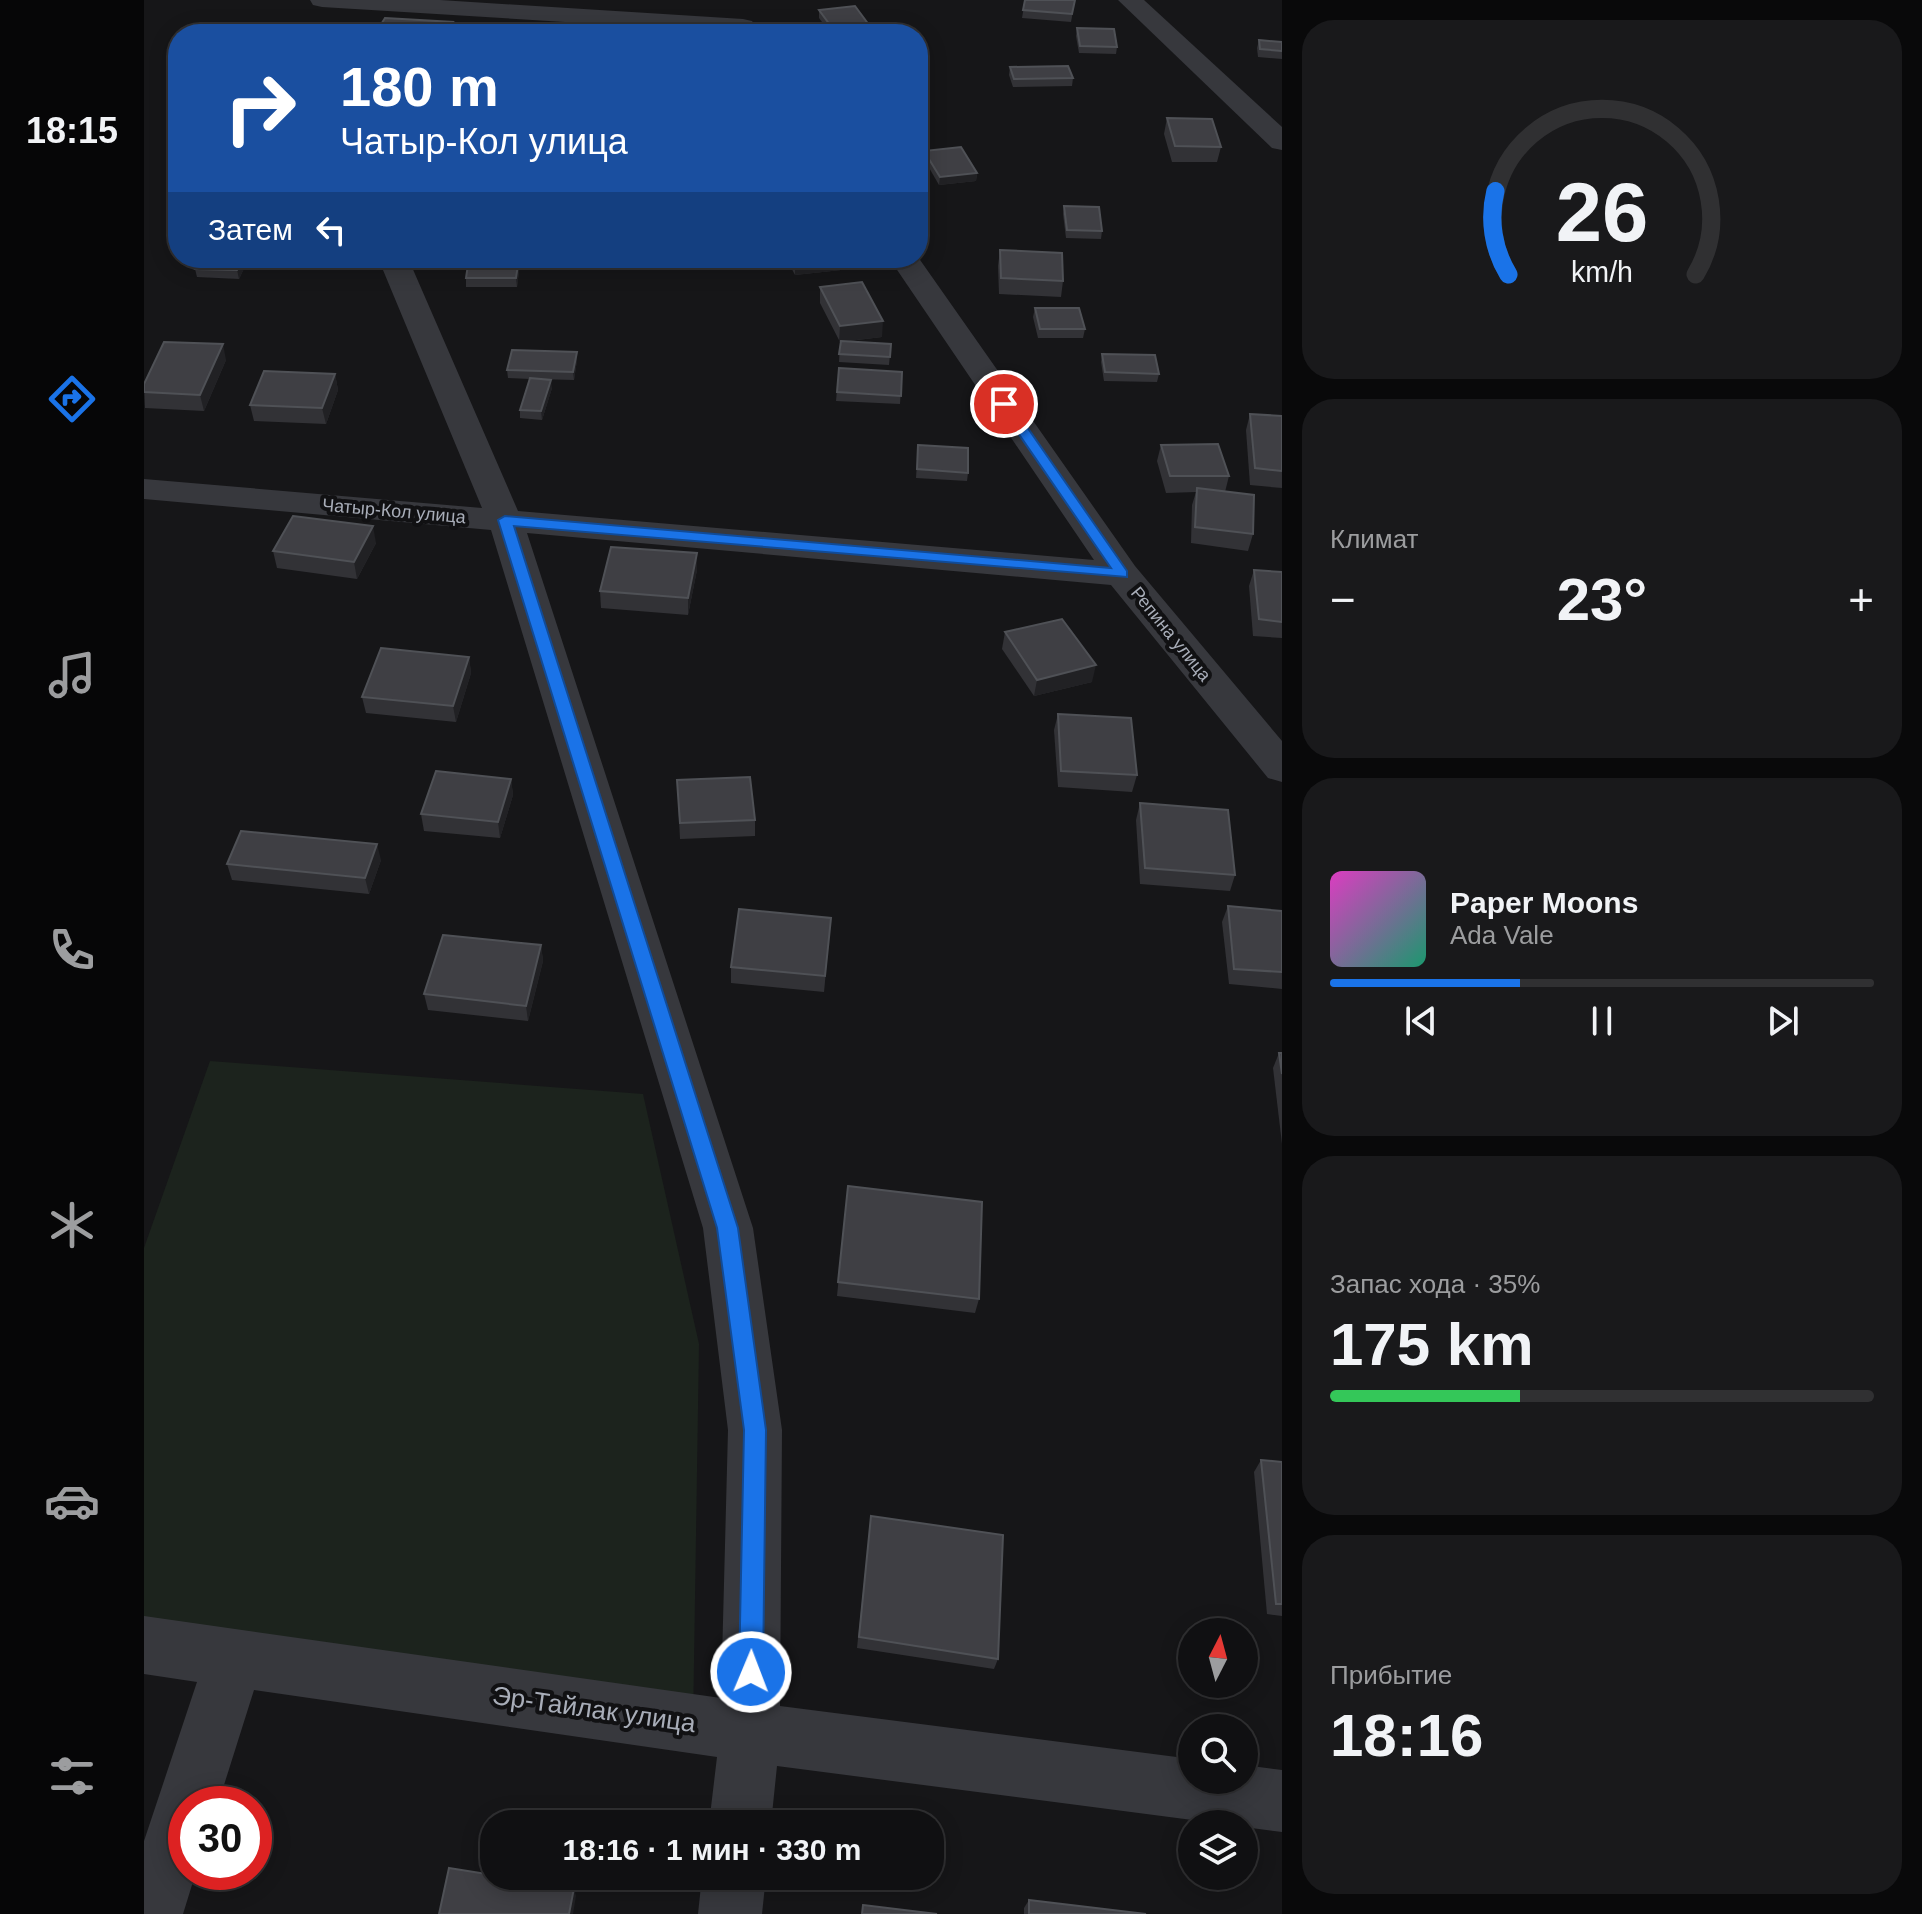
<!DOCTYPE html>
<html lang="ru">
<head>
<meta charset="utf-8">
<style>
	:root { --surface:#101012; --page:#19191b; --text:#f1f3f6; --muted:#9c9d9f; --line:#303032; --accent:#1a73e8 }
	body { margin:0; font-family:Arial,sans-serif; background:var(--page); color:var(--text); height:100vh; display:flex; flex-direction:column; font-size:30px; white-space:nowrap }
	* { box-sizing:border-box; margin:0 }
	p { font-size:26px; color:var(--muted) }
	.icon { flex:none; width:44px; height:44px; fill:none; stroke:currentColor; stroke-width:2; stroke-linecap:round; stroke-linejoin:round }
	.map { position:relative; flex:1; overflow:hidden }
	.drawer { display:flex; flex-direction:column; gap:20px; padding:20px; background:#09090a; width:640px }
	.drawer>* { flex:none }
	.guide { position:absolute; left:24px; top:24px; width:760px; height:244px; border-radius:32px; box-shadow:0 4px 20px #0003,0 0 0 2px var(--line); background:#1a4fa0; color:#fff; overflow:hidden }
	.needle { width:52px; rotate:6deg }
	.controls { position:absolute; left:1034px; top:1618px; display:grid; gap:16px }
	.controls a { display:grid; place-items:center; width:80px; height:80px; border-radius:50%; background:var(--surface); box-shadow:0 4px 20px #0003,0 0 0 2px var(--line); font-size:40px }
	.speed { position:absolute; left:24px; top:1786px; display:flex; gap:16px; font-size:40px; font-weight:700; text-align:center }
	.speed>* { display:grid; place-content:center; width:104px; height:104px; border-radius:50%; background:var(--surface); box-shadow:0 4px 20px #0003,0 0 0 2px var(--line); line-height:1 }
	.speed .limit { border:12px solid #d22; background:#fff; color:#111 }
	.pin { position:absolute; display:grid; place-items:center; width:68px; height:68px; color:#fff; margin:-34px; border:4px solid #fff; border-radius:50%; box-shadow:0 2px 8px #0007 }
	.me { position:absolute; width:88px; margin:-44px; rotate:1deg; stroke-linejoin:round; filter:drop-shadow(0 0 6px #0008) }
	.turn { display:flex; align-items:center; gap:28px; height:168px; padding:0 40px; font-size:36px }
	.turn .icon { width:104px; height:104px; stroke-width:2.5 }
	.turn b { display:block; font-size:56px; line-height:68px }
	.then { display:flex; align-items:center; height:76px; padding:0 40px; background:#0003; gap:16px; font-size:30px }
	.big { font-size:60px; font-weight:700; line-height:1.1 }
	.drawer .widget { flex:1; display:flex; flex-direction:column; justify-content:center; gap:12px; min-width:0; padding:0 28px; border-radius:32px; background:var(--page) }
	.drawer .dial { align-items:center; gap:0 }
	.dial svg { height:208px; overflow:visible; fill:none; stroke:var(--line); stroke-width:7; stroke-linecap:round; text-anchor:middle }
	.dial text { fill:var(--text); stroke:none }
	.song { display:flex; align-items:center; gap:24px }
	.cover { width:96px; height:96px; border-radius:12px; background:linear-gradient(135deg,hsl(310 70% 55%),hsl(160 70% 35%)) }
	.played { height:8px; border-radius:4px; background:linear-gradient(90deg,var(--accent) 35%,var(--line) 35%) }
	.keys { display:flex; justify-content:space-around; direction:ltr }
	.heat { display:flex; justify-content:space-between; align-items:center; font-size:44px; direction:ltr }
	.charge { height:12px; border-radius:6px; background:linear-gradient(90deg,#34c759 35%,var(--line) 0) }
	.trip { position:absolute; left:336px; top:1810px; width:464px; height:80px; border-radius:32px; background:var(--surface); box-shadow:0 4px 20px #0003,0 0 0 2px var(--line); font-weight:700; line-height:80px; text-align:center }
	main { display:flex; flex:1; min-height:0 }
	.menu { display:flex; flex-direction:column; width:144px; justify-content:space-around; align-items:center; background:#060607; color:var(--muted) }
	.menu .icon { width:56px; height:56px }
	.menu .on { color:var(--accent) }
	.menu b { font-size:36px; color:var(--text) }
	.map>svg:first-child { display:block }
	.green { fill:#1c231d }
	.lines { fill:none; stroke-linecap:round; stroke-linejoin:round }
	.minor { fill:#37383d; fill-rule:evenodd }
	.wall { fill:#323236 }
	.shaded-wall { fill:#212124 }
	.building { fill:#3f3f44; stroke:#4f5156; stroke-width:2 }
	.route { fill:#1a73e8; stroke:#114b97; stroke-width:2 }
	.labels { text-anchor:middle; dominant-baseline:central; stroke-width:8; stroke-linejoin:round; paint-order:stroke }
	.far-street-label { font-size:18px; fill:#a8adb8; stroke:#111113 }
	.near-street-label { font-size:26px; fill:#a8adb8; stroke:#111113 }
</style>
</head>
<body>
<main>
<nav class="menu">
<b>18:15</b>
<svg class="icon on" aria-label="directions" viewBox="0 0 24 24"><path d="M12 3l9 9-9 9-9-9zM9 14v-3h6M13 9l2 2-2 2"/></svg>
<svg class="icon" aria-label="music" viewBox="0 0 24 24"><path d="M9 18V5l10-2v13"/><circle cx="6" cy="18" r="3"/><circle cx="16" cy="16" r="3"/></svg>
<svg class="icon" aria-label="phone" viewBox="0 0 24 24"><path d="M5 4h4l2 5-3 2q2 4 5 5l2-3 5 2v4C11 20 4 13 5 4z"/></svg>
<svg class="icon" aria-label="climate" viewBox="0 0 24 24"><path d="M12 3v18M4 7l16 10M4 17L20 7"/></svg>
<svg class="icon" aria-label="car" viewBox="0 0 24 24"><path d="M5 17H2v-5l4-1 3-4h7l3 4 3 1v5h-3M9 17h6M6 11h13"/><circle cx="7" cy="17" r="2"/><circle cx="17" cy="17" r="2"/></svg>
<svg class="icon" aria-label="filters" viewBox="0 0 24 24"><path d="M4 7h16M4 17h16"/><circle cx="9" cy="7" r="2"/><circle cx="15" cy="17" r="2"/></svg>
</nav>
<div class="map">
<svg width="1138" height="1914" viewBox="0 0 1138 1914">
	<rect width="100%" height="100%" fill="#161618"/>
	<path class="green" d="M66 1061 499 1094 555 1344 549 1725 0 1664V1248Z"/>
	<g class="lines">
		<g class="minor">
			<path d="M166 0H296L599 19 608 21 611 26 608 31 599 33 178 7 169 5Z"/>
			<path d="M974 0H1000L1138 127V150L1128 148Z"/>
			<path d="M774 257 991 566 1138 741V782L1124 778 967 585 383 533 609 1228 638 1430 636 1706 1048 1759V1780H1100V1765L1138 1770V1832L1100 1827V1824H1079L633 1766 627 1824H565L573 1757 110 1690 74 1804H42V1872H52L39 1914H0V1841L53 1682 0 1674V1616L577 1698 584 1430 559 1228 347 530 0 499V479L338 508 234 258H264L374 511 950 560 745 258Z"/>
			<path d="M558 1876H622L618 1914H554Z"/>
		</g>
	</g>
	<g class="wall">
		<path d="M881 0H931L927 22 878 18Z"/>
		<path d="M675 10 724 33 687 34 675 18Z"/>
		<path d="M933 28 973 47 972 54 935 53 932 36Z"/>
		<path d="M1115 40 1138 42V59L1114 57 1113 48Z"/>
		<path d="M866 67 929 78 928 86 869 87 865 75Z"/>
		<path d="M1023 118 1077 147 1073 162H1028L1020 134Z"/>
		<path d="M780 151 833 173 832 181 795 185 780 159Z"/>
		<path d="M920 206 958 231 957 239 922 238 919 214Z"/>
		<path d="M856 250 919 281 917 297 855 294 854 266Z"/>
		<path d="M105 258 95 279 53 277 51 269Z"/>
		<path d="M642 258H696L698 262 697 270 651 275Z"/>
		<path d="M376 263 373 287H322V278Z"/>
		<path d="M676 287 738 337 705 341 747 344 745 365 695 362 696 342 676 303Z"/>
		<path d="M891 308 941 329 939 338H894L889 317Z"/>
		<path d="M433 352V360L430 380 393 379 408 388 398 420 376 418V410L386 379 364 378 363 370Z"/>
		<path d="M958 354 1015 374 1013 382 960 381 957 362Z"/>
		<path d="M82 360 60 411 1 408 0 384Z"/>
		<path d="M695 368 758 372 756 404 692 401Z"/>
		<path d="M191 374 194 390 182 424 110 421 106 405Z"/>
		<path d="M1106 414 1138 416V488L1106 485 1102 430Z"/>
		<path d="M774 445 824 473 823 481 772 478Z"/>
		<path d="M1017 445 1085 476 1081 492 1109 534 1104 551 1047 543 1048 505 1052 492 1022 493 1013 461Z"/>
		<path d="M232 543 213 579 133 568 129 551Z"/>
		<path d="M553 553V570L544 615 457 608 456 591Z"/>
		<path d="M1110 570 1138 572V638L1109 636 1105 586Z"/>
		<path d="M861 632 948 682 890 696 858 649Z"/>
		<path d="M325 657 327 673 312 722 222 713 218 697Z"/>
		<path d="M914 714 993 775 988 792 914 787 910 730Z"/>
		<path d="M367 779 369 795 356 838 280 831 277 814Z"/>
		<path d="M533 780 611 820V836L536 839Z"/>
		<path d="M996 803 1091 875 1086 891 996 884 992 820Z"/>
		<path d="M237 860 225 894 88 880 83 864Z"/>
		<path d="M1084 906 1138 911V989L1085 984 1078 922Z"/>
		<path d="M687 918 680 992 587 983V967Z"/>
		<path d="M397 945 399 961 384 1021 284 1010 280 994Z"/>
		<path d="M1135 1053H1138V1144L1129 1068Z"/>
		<path d="M704 1186 835 1299 831 1313 693 1296Z"/>
		<path d="M1117 1460 1138 1462V1616L1123 1614 1110 1472Z"/>
		<path d="M727 1516 854 1659 850 1669 713 1648Z"/>
		<path d="M885 1900 1002 1914H880V1908Z"/>
	</g>
	<g class="shaded-wall">
		<path d="M309 22 310 34H302Z"/>
		<path d="M725 25 724 33 689 34V29Z"/>
		<path d="M833 173 832 181 795 185 796 177Z"/>
		<path d="M99 258H105L95 279 93 270Z"/>
		<path d="M375 258 376 263 373 287 372 278Z"/>
		<path d="M698 262 697 270 651 275V267Z"/>
		<path d="M739 321 738 337 695 342 696 326Z"/>
		<path d="M79 344 82 360 60 411 56 395Z"/>
		<path d="M433 352V360L430 380 429 372Z"/>
		<path d="M191 374 194 390 182 424 178 408Z"/>
		<path d="M407 380 408 388 398 420 397 411Z"/>
		<path d="M229 526 232 543 213 579 210 562Z"/>
		<path d="M553 553V570L544 615V598Z"/>
		<path d="M325 657 327 673 312 722 309 706Z"/>
		<path d="M952 665 948 682 890 696 893 680Z"/>
		<path d="M367 779 369 795 356 838 354 822Z"/>
		<path d="M233 844 237 860 225 894 221 878Z"/>
		<path d="M397 945 399 961 384 1021 382 1006Z"/>
		<path d="M430 1888 432 1896 429 1914H425Z"/>
	</g>
	<g class="building">
		<path d="M881 0H931L928 14 879 10Z"/>
		<path d="M711 6 725 25 689 29 675 10Z"/>
		<path d="M241 18 309 22 302 34H231Z"/>
		<path d="M933 28 970 29 973 47 936 46Z"/>
		<path d="M1115 40 1138 42V51L1116 49Z"/>
		<path d="M924 66 929 78 870 79 866 67Z"/>
		<path d="M1023 118 1068 119 1077 147 1031 146Z"/>
		<path d="M817 147 833 173 796 177 780 151Z"/>
		<path d="M920 206 955 207 958 231 923 230Z"/>
		<path d="M856 250 918 253 919 281 857 278Z"/>
		<path d="M56 258H99L93 270 51 269Z"/>
		<path d="M325 258H375L372 278H322Z"/>
		<path d="M647 258H696L698 262 651 267Z"/>
		<path d="M718 282 739 321 696 326 676 287Z"/>
		<path d="M891 308H935L941 329H896Z"/>
		<path d="M697 341 747 344 746 357 695 354Z"/>
		<path d="M20 342 79 344 56 395 0 392V384Z"/>
		<path d="M368 350 433 352 429 372 363 370Z"/>
		<path d="M958 354 1011 355 1015 374 961 372Z"/>
		<path d="M695 368 758 372 757 396 693 392Z"/>
		<path d="M120 371 191 374 178 408 106 405Z"/>
		<path d="M386 378 407 380 397 411 376 410Z"/>
		<path d="M1106 414 1138 416V471L1111 468Z"/>
		<path d="M1074 444 1085 476H1026L1017 445Z"/>
		<path d="M774 445 824 448V473L773 469Z"/>
		<path d="M1053 488 1110 495 1109 534 1051 527Z"/>
		<path d="M149 516 229 526 210 562 129 551Z"/>
		<path d="M467 547 553 553 544 598 456 591Z"/>
		<path d="M1110 570 1138 572V622L1115 619Z"/>
		<path d="M918 619 952 665 893 680 861 632Z"/>
		<path d="M237 648 325 657 309 706 218 697Z"/>
		<path d="M914 714 987 718 993 775 917 771Z"/>
		<path d="M292 771 367 779 354 822 277 814Z"/>
		<path d="M606 777 611 820 536 823 533 780Z"/>
		<path d="M996 803 1084 810 1091 875 1001 868Z"/>
		<path d="M97 831 233 844 221 878 83 864Z"/>
		<path d="M1084 906 1138 911V972L1090 969Z"/>
		<path d="M595 909 687 918 681 976 587 967Z"/>
		<path d="M299 935 397 945 382 1006 280 994Z"/>
		<path d="M1135 1053H1138V1074Z"/>
		<path d="M704 1186 838 1202 835 1299 694 1282Z"/>
		<path d="M1117 1460 1138 1462V1604H1132Z"/>
		<path d="M727 1516 859 1535 854 1659 715 1637Z"/>
		<path d="M305 1868 430 1888 425 1914H295Z"/>
		<path d="M885 1900 1002 1914H885Z"/>
		<path d="M719 1905 793 1914H718Z"/>
	</g>
	<path class="route" d="M860 400 865 401 983 571V577L370 526 594 1228 622 1430 619 1672 616 1681 607 1684 599 1681 595 1672 600 1430 573 1228 354 520 361 516 967 568 854 404Z"/>
	<g class="labels">
		<g class="far-street-label">
			<text transform="translate(250 511) rotate(5)">Чатыр-Кол улица</text>
			<text transform="translate(1027 634) rotate(51)">Репина улица</text>
		</g>
		<g class="near-street-label">
			<text transform="translate(450 1709) rotate(8)">Эр-Тайлак улица</text>
		</g>
	</g>
</svg>
<div class="controls">
<a><svg class="needle" viewBox="-14 -14 28 28"><path d="M0-13l5 13h-10z" fill="#e53935"/><path d="M0 13l5-13h-10z" fill="#9c9d9f"/></svg></a>
<a><svg class="icon" aria-label="search" viewBox="0 0 24 24"><circle cx="10" cy="10" r="6"/><path d="M15 15l6 6"/></svg></a>
<a><svg class="icon" aria-label="layers" viewBox="0 0 24 24"><path d="M12 4l9 5-9 5-9-5zM3 14l9 5 9-5"/></svg></a>
</div>
<div class="speed"><div class="limit">30</div></div>
<div class="pin" style="left:860px;top:404px;background:#d93025"><svg class="icon" aria-label="arrive" viewBox="0 0 24 24"><path d="M6 21V4h12l-3 4 3 4H6"/></svg></div>
<svg class="me" style="left:607px;top:1672px" viewBox="-20 -20 40 40"><circle r="17" fill="#1a73e8" stroke="#fff" stroke-width="3"/><path d="M0-11L8 9 0 5-8 9z" fill="#fff"/></svg>
<div class="trip">18:16 · 1 мин · 330 m</div>
<div class="guide">
<div class="turn"><svg class="icon" aria-label="right" viewBox="0 0 24 24"><path d="M7 20v-9h11M14 6l5 5-5 5"/></svg><div><b>180 m</b>Чатыр-Кол улица</div></div>
<div class="then">Затем<svg class="icon" aria-label="left" viewBox="0 0 24 24"><path d="M17 20v-9H6M10 6l-5 5 5 5"/></svg></div>
</div>
</div>
<section class="drawer">
<div class="widget dial"><svg viewBox="0 0 100 80">
<path d="M14 69A42 42 0 1 1 86 69"/>
<path d="M14 69A42 42 0 0 1 9 37" stroke="#1a73e8"/>
<text x="50" y="56" font-size="32" font-weight="700">26</text>
<text x="50" y="72" font-size="11">km/h</text>
</svg></div>
<div class="widget"><p>Климат</p>
<div class="heat"><a>−</a><b class="big">23°</b><a>+</a></div>
</div>
<div class="widget">
<div class="song"><i class="cover"></i><div><b>Paper Moons</b><p>Ada Vale</p></div></div>
<div class="played"></div>
<div class="keys"><svg class="icon" aria-label="previous" viewBox="0 0 24 24"><path d="M18 5L8 12l10 7zM5 5v14"/></svg><svg class="icon" aria-label="pause" viewBox="0 0 24 24"><path d="M8 5v14M16 5v14"/></svg><svg class="icon" aria-label="next" viewBox="0 0 24 24"><path d="M6 5l10 7-10 7zM19 5v14"/></svg></div>
</div>
<div class="widget"><p>Запас хода · 35%</p><b class="big">175 km</b><div class="charge"></div></div>
<div class="widget"><p>Прибытие</p><b class="big">18:16</b></div>
</section>
</main>
</body>
</html>
